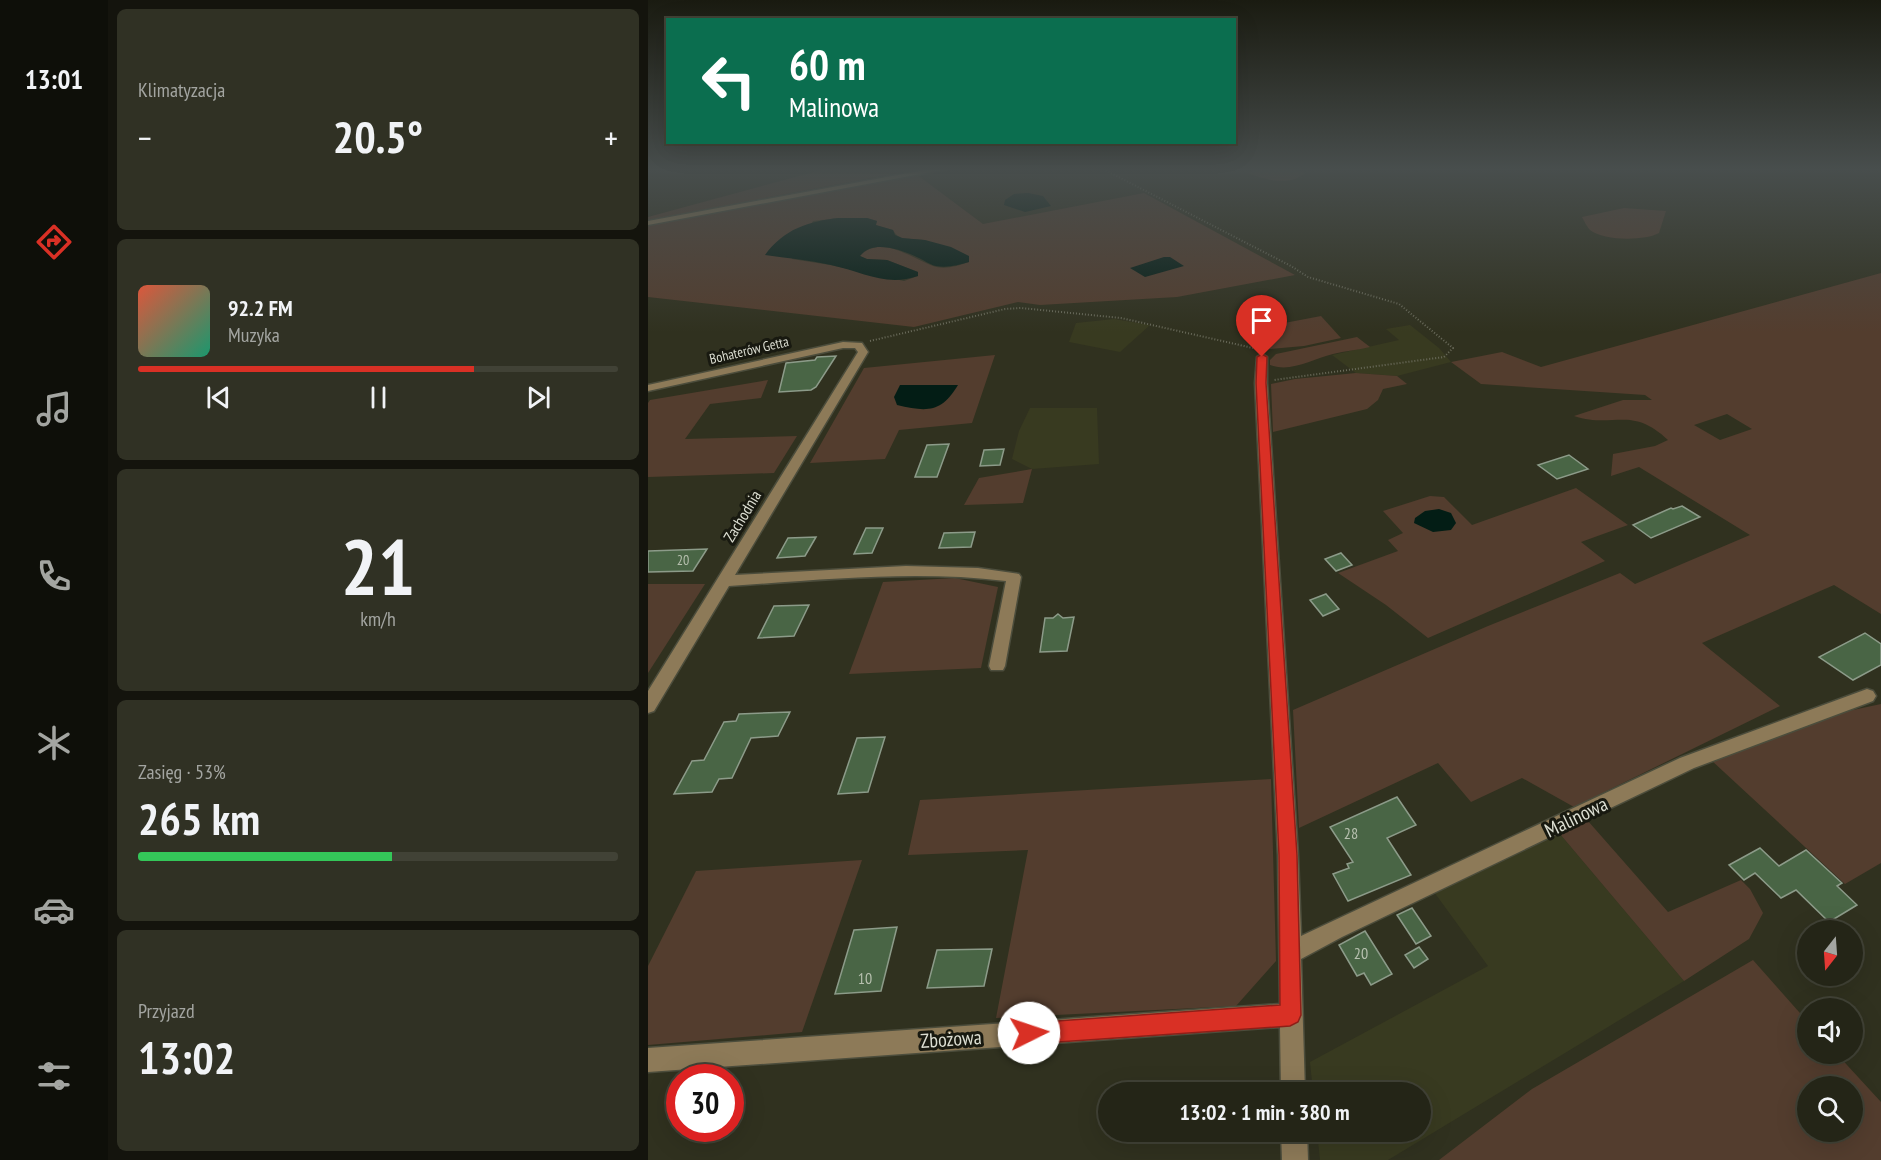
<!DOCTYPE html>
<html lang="pl">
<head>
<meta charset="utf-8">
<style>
	:root { --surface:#242517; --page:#303124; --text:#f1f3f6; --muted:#a3a5a1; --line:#414236; --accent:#d93025 }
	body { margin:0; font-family:"PT Sans Narrow",sans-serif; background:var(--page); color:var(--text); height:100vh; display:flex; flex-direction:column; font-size:22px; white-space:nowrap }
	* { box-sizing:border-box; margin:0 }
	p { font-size:20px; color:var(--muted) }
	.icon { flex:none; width:33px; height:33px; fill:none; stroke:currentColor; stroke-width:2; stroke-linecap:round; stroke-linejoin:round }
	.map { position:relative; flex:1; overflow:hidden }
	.sheet { display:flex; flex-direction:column; gap:9px; padding:9px; background:#14140d; width:540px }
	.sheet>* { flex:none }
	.hud { position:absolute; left:18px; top:18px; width:570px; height:126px; border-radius:0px; box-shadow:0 6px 24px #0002,0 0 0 2px var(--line); background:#0b6e4f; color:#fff; overflow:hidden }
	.needle { width:39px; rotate:197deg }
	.fabs { position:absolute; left:1149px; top:920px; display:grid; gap:12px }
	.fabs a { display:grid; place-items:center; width:66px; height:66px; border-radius:50%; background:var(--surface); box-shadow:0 6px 24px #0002,0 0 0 2px var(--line); font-size:30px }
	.speed { position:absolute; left:18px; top:1064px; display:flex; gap:12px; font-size:30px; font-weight:700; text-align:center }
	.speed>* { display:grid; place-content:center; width:78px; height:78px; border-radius:50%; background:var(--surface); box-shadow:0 6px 24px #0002,0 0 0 2px var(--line); line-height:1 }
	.speed .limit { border:9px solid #d22; background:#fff; color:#111 }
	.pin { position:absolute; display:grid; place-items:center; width:51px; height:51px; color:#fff; margin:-62px -26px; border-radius:50% 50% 50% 0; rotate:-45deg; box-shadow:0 0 6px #0007 }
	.pin .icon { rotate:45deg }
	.me { position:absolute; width:66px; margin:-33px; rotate:86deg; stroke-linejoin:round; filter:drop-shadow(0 0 4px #0008) }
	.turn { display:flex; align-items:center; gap:21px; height:126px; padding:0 24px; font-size:27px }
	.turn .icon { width:78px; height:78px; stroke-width:2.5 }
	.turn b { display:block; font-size:42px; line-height:51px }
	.big { font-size:45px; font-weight:700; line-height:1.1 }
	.sheet .widget { flex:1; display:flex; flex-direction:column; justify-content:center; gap:9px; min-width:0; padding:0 21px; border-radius:9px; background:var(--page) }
	.sheet .dial { align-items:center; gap:0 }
	.dial b { font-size:78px; line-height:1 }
	.song { display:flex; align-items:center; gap:18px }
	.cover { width:72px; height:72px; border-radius:9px; background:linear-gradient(135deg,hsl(10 70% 55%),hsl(160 70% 35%)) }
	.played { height:6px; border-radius:3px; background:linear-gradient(90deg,var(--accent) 70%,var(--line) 70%) }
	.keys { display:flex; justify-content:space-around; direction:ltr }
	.heat { display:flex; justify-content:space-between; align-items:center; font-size:33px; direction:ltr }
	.charge { height:9px; border-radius:4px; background:linear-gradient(90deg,#34c759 53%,var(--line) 0) }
	.trip { position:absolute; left:450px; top:1082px; width:333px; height:60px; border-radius:30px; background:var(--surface); box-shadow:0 6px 24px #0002,0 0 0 2px var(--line); font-weight:700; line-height:60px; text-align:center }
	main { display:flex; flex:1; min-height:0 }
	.tabs { display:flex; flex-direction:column; width:108px; justify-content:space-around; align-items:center; background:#0e0f09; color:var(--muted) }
	.tabs .icon { width:42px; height:42px }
	.tabs .active { color:var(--accent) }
	.tabs b { font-size:27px; color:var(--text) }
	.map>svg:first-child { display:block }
	.built { fill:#383a20 }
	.green { fill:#533d2e; fill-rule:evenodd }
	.water { fill:#031d15 }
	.building { fill:#496545; stroke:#8c9b89; stroke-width:1.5 }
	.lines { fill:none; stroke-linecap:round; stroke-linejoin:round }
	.minor-casing { stroke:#4c4d3c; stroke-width:3 }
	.path { stroke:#6a6b5b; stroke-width:2; stroke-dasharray:1 2; stroke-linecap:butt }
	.minor { fill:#8d7a58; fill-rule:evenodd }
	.route { fill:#d93025; stroke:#8d1f18; stroke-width:1.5 }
	.labels { text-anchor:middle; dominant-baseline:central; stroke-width:6; stroke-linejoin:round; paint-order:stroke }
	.far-street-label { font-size:14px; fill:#dcded2; stroke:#181910 }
	.number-label { font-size:14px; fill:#b7c0af }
	.street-label { font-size:16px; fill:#dcded2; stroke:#181910 }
	.near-number-label { font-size:16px; fill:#b7c0af }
	.near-street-label { font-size:20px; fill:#dcded2; stroke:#181910 }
</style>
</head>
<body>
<main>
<nav class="tabs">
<b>13:01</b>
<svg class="icon active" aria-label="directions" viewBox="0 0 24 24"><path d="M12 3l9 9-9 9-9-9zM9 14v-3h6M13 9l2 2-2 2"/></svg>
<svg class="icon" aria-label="music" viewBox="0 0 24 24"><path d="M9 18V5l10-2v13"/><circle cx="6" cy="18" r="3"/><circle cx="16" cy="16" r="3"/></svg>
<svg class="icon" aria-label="phone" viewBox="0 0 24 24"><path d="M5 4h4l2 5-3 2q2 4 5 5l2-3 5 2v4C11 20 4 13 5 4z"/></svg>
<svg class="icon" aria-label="climate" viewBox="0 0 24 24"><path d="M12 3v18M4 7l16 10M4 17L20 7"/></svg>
<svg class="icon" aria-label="car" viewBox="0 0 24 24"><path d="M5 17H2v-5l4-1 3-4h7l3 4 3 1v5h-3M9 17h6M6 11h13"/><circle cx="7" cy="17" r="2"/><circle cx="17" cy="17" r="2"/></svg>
<svg class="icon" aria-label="filters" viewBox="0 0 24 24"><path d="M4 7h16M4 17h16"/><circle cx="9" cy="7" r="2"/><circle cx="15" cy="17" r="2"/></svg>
</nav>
<section class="sheet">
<div class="widget"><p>Klimatyzacja</p>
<div class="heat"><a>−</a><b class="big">20.5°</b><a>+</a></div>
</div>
<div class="widget">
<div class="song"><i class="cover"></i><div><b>92.2 FM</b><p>Muzyka</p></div></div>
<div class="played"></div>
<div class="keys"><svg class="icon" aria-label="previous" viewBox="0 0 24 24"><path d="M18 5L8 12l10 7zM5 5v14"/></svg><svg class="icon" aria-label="pause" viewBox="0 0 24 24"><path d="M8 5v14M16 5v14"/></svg><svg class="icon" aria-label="next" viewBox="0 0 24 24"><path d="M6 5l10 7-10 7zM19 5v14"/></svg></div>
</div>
<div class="widget dial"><b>21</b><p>km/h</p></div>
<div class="widget"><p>Zasięg · 53%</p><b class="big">265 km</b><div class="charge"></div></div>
<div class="widget"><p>Przyjazd</p><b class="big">13:02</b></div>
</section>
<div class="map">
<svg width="1233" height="1160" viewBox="0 0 1233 1160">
	<rect width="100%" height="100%" fill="#30311f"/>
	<g class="built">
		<path d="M466 319 502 325 472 352 421 342 428 323Z"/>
		<path d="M762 325 791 348 803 362 749 376 708 373 684 355 751 340 738 329Z"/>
		<path d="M382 408H449L451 464 384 469 364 459 371 431Z"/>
		<path d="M912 834 1036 981 740 1160H672L669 1131H772V1092H665L662 1062 840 966 786 892Z"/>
	</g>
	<g class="green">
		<path d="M177 169H271L0 220V217Z"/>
		<path d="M610 169H645L657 173C640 187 619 180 600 173Z"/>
		<path d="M268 174 335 224 496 193 647 275 529 297 392 305 370 302 266 327 0 297V225ZM191 218H219L229 221 227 225 245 230C251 242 265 238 276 240 291 244 307 255 321 262 310 266 296 270 285 266 264 258 232 234 212 256L219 259 239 260 270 272V276L256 281 182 265 144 259 165 221Z"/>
		<path d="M976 208 1018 211 1011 233C997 241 955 241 942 230 939 227 936 221 934 217Z"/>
		<path d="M1233 273V614L1186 585 1054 643 1132 706 926 807 874 778 823 802 790 763 651 828 645 710 840 626 972 573 987 584 1102 535 991 467 963 476 965 454 1007 446 1020 440C983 405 966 429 926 416L975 400H1004L997 395 833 384 803 362 854 352 893 367ZM1079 414 1104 429 1072 440 1046 425Z"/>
		<path d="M673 316 693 338 656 346 622 349 615 344 611 328Z"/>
		<path d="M709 337 722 347C710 350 697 351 685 354 664 359 643 373 622 365V360L628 354Z"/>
		<path d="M347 355 324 423 251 430 237 459 162 463 216 368Z"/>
		<path d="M708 373 749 376 759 384 735 389 730 400 719 409 625 432 623 384 647 379Z"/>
		<path d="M120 380 113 398 62 404 37 439 149 436 126 473 0 477V403L2 400Z"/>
		<path d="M384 469 375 503 316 505 331 478Z"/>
		<path d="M928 488 980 525 933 542 957 561 780 638 738 605 690 573 750 551 740 540 755 533 735 511 782 496 796 497 824 525Z"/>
		<path d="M307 578 350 587 333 668 201 674 235 582Z"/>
		<path d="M0 584H57L0 673Z"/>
		<path d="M1233 704V863L1197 884 1063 760 1172 717Z"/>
		<path d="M623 779 628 961 588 1006 348 1018 380 850 260 855 272 800Z"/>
		<path d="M940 821 1020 912 1093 880 1102 889 1115 913 1101 939 1036 981 912 834Z"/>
		<path d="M214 860 154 1032 0 1045V966L48 871Z"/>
		<path d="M1105 960 1159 1021 1160 1053H1188L1233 1102V1160H791L884 1089ZM1160 1086H1204V1131H1160Z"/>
	</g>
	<g class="water">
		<path d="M380 193 395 196 403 206 377 212 356 205 357 200 366 194Z"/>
		<path d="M191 218H219L229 221 228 225 245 230 247 235 254 238 277 240 303 247 321 256V262C310 265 300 268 288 266 282 265 276 260 271 258 254 250 225 239 212 256L219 259 239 260 270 272V276C237 287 216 272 183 265 161 260 139 258 117 255 136 229 161 221 191 218Z"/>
		<path d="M516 257H522L536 266 497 277 482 268Z"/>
		<path d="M252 385H310C293 413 279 412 249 405L246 397Z"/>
		<path d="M791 509 803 513 808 523 803 530 785 532 766 523 767 518 777 511Z"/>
	</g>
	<g class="building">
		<path d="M188 356 168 387 163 390 131 392 138 363 167 360 169 357Z"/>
		<path d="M301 444 289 477H267L279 445Z"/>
		<path d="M356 449 352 465 332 466 336 450Z"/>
		<path d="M921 455 940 469 909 479 890 465Z"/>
		<path d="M1034 506 1052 517 1003 538 985 525 1023 508 1025 509Z"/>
		<path d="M218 528H235L224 553 206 554Z"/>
		<path d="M327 532 323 547 291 548 296 533Z"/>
		<path d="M168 537 157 556 129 558 140 538Z"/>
		<path d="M59 549 45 571 0 572V551Z"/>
		<path d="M693 553 704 565 688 571 677 559Z"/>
		<path d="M678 594 691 609 675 616 662 600Z"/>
		<path d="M161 605 146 636 110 638 126 606Z"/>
		<path d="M410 614 415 618 426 617 419 651 392 652 397 618H405Z"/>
		<path d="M1217 633 1233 644V665L1205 680 1171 657Z"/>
		<path d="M142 712 130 736 103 738 84 778 71 779 64 792 26 794 44 761 56 760 76 722 88 721 91 714Z"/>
		<path d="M237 737 220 792 190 794 209 738Z"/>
		<path d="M749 797 768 825 739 838 763 875 700 901 685 874 701 868 699 864 705 862 682 827Z"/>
		<path d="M1112 848 1131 866 1158 850 1194 883 1189 886 1209 905 1181 922 1148 890 1133 898 1107 873 1096 880 1081 865Z"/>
		<path d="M764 908 783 936 768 944 749 915Z"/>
		<path d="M249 927 233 991 187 994 206 930Z"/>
		<path d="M717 931 744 974 723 985 716 973 709 976 691 945Z"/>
		<path d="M771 947 780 959 766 968 757 955Z"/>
		<path d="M344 949 336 986 279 988 289 950Z"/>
	</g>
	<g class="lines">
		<g class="minor-casing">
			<g id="minor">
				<path d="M282 169H299L0 225V221Z"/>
				<path d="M195 342 214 343 220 352 87 575 258 566 330 568 371 574 373 577 357 666 355 670H343L341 666 358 581C265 570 173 580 81 586L6 711 0 713V691L210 352 207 348H195L0 391V385Z"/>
				<path d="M614 354 619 357V383L650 855 653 936 1032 758 1219 689 1225 691 1228 696 1225 701 1046 768 694 937 653 959 657 1092H633L632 1027 0 1072V1048L632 1004 630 855 607 383 609 357Z"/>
				<path d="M633 1131H659L660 1160H634Z"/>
			</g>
		</g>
		<g class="path">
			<path d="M455 169 643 266 660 277 751 304 805 348 796 357 626 380"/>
			<path d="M222 341 357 309 373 308 473 318 605 348"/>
		</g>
		<use href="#minor" class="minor"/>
	</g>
	<linearGradient id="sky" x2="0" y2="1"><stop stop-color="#1a1b11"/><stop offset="0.51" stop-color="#484e4d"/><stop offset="1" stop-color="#484e4d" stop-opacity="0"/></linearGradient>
	<rect width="1233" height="332" fill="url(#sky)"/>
	<path class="route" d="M614 354 619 357 618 383 649 855 653 1015 650 1022 642 1026 381 1044 373 1041 370 1033 373 1026 381 1023 632 1005 631 855 608 383 609 357Z"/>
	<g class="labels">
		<g class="far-street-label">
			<text transform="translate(101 350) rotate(-13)">Bohaterów Getta</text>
		</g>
		<g class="number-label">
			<text x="35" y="560">20</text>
		</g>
		<g class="street-label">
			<text transform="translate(94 516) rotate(-59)">Zachodnia</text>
		</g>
		<g class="near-number-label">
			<text x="703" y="833">28</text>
			<text x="713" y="953">20</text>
			<text x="217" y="978">10</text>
		</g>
		<g class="near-street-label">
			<text transform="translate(928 817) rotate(-26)">Malinowa</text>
			<text transform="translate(303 1039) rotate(-4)">Zbożowa</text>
		</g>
	</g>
</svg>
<div class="fabs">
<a><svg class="needle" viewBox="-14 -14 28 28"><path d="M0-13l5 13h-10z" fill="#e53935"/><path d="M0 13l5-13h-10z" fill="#a3a5a1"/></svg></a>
<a><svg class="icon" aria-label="sound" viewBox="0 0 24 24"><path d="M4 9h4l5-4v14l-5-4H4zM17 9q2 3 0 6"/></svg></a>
<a><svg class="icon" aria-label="search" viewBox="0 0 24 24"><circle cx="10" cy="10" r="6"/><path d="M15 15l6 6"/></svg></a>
</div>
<div class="speed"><div class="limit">30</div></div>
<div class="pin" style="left:614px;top:357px;background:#d93025"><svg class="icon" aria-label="arrive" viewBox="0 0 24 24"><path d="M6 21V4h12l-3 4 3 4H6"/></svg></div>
<svg class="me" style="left:381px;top:1033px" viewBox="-20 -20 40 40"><circle r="19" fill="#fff"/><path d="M0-13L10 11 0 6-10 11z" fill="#d93025"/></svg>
<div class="trip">13:02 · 1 min · 380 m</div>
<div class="hud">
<div class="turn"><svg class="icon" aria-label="left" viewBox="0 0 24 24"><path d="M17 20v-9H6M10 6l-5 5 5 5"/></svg><div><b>60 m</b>Malinowa</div></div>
</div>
</div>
</main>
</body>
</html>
